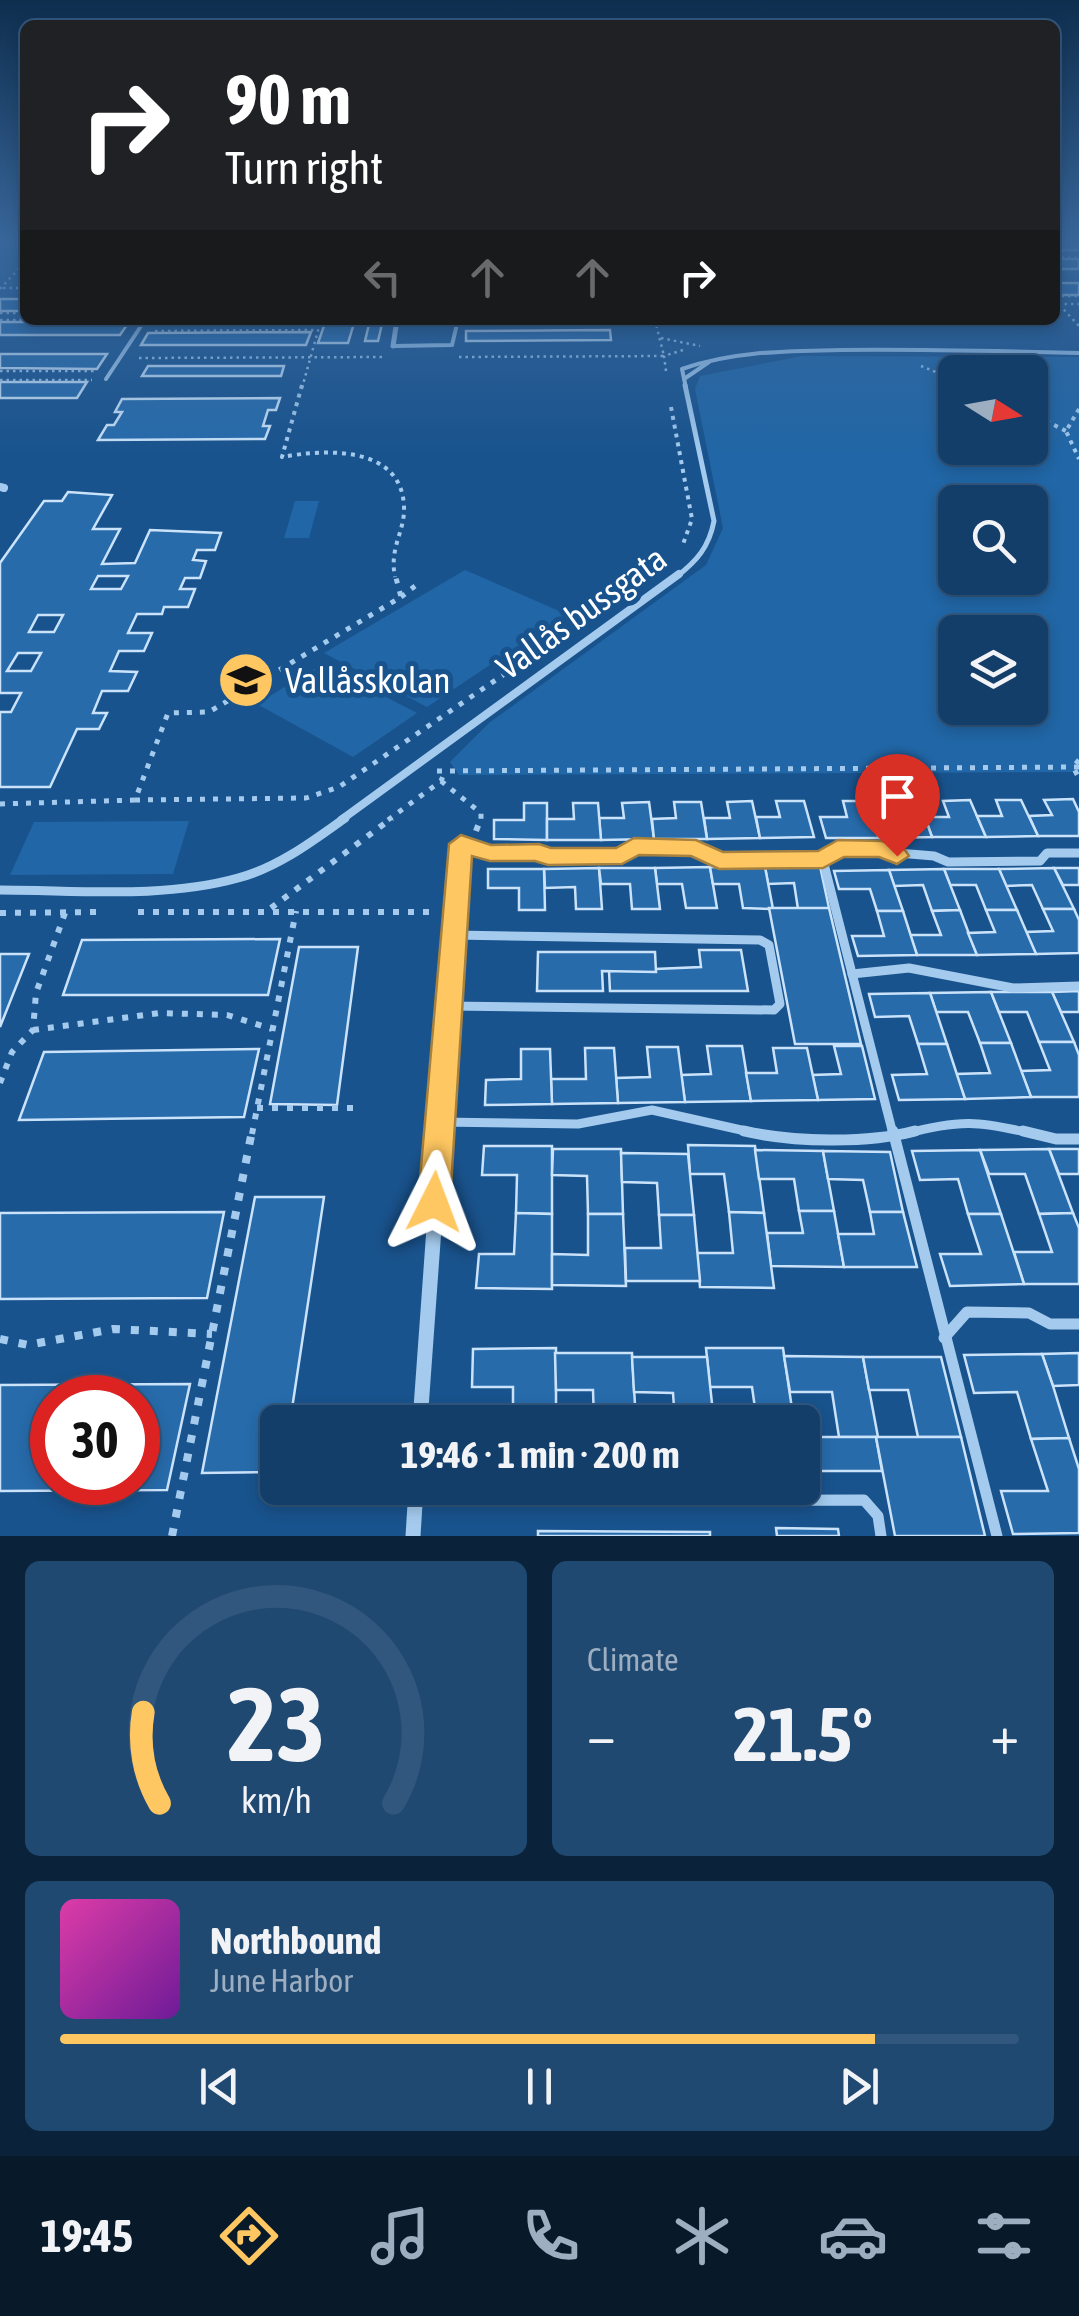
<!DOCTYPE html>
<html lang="en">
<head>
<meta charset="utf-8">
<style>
	:root { --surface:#133e6a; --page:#204972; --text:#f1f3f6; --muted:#9daec1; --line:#32577e; --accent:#ffc761 }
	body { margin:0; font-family:"Asap Condensed",sans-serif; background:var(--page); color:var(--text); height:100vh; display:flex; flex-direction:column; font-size:38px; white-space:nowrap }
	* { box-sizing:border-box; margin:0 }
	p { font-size:32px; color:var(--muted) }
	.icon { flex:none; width:55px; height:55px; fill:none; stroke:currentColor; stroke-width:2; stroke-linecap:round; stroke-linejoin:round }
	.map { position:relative; height:1536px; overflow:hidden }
	.sheet { display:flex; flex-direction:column; gap:25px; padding:25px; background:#0a223a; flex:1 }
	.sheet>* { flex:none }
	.hud { position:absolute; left:20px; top:20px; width:1040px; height:305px; border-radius:15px; box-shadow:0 5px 15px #0003,0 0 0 2px var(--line); background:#202124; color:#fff; overflow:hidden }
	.needle { width:65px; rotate:101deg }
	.buttons { position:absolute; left:938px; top:355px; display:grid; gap:20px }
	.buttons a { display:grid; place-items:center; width:110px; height:110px; border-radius:15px; background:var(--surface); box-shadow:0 5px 15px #0003,0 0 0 2px var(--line); font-size:50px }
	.speed { position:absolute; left:30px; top:1375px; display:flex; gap:20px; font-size:50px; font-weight:700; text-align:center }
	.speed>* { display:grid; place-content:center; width:130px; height:130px; border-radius:50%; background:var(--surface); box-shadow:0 5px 15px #0003,0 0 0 2px var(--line); line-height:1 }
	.speed .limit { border:15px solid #d22; background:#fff; color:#111 }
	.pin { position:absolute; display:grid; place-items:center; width:85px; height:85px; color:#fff; margin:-102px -42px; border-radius:50% 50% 50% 0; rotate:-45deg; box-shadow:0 0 10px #0007 }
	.pin .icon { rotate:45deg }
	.me { position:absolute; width:110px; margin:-55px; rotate:3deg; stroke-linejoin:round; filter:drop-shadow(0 0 8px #0008) }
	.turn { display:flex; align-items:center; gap:35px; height:210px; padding:0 40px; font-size:45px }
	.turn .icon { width:130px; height:130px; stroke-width:2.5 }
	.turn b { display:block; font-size:70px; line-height:85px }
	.lanes { display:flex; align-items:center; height:95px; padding:0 40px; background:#0003; justify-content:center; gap:50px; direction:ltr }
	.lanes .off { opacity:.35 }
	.big { font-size:75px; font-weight:700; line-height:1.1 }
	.sheet .card { flex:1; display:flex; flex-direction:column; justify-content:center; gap:15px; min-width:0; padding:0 35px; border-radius:15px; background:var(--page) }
	.sheet .dial { align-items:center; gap:0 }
	.dial svg { height:260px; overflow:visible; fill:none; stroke:var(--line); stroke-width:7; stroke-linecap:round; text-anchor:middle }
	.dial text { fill:var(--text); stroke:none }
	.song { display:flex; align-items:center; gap:30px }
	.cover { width:120px; height:120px; border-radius:15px; background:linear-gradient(135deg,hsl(320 70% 55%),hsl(280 70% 35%)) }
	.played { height:10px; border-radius:5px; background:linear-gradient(90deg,var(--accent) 85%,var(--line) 85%) }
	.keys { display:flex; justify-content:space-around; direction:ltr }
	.heat { display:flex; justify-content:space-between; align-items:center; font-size:55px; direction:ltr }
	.sheet .tiles { flex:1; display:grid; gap:25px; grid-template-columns:1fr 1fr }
	.card:last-child { grid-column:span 2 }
	.trip { position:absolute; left:260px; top:1405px; width:560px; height:100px; border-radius:15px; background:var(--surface); box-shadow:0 5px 15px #0003,0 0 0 2px var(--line); font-weight:700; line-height:100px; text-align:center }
	.tabs { display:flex; height:160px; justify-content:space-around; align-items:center; background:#08192a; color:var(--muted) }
	.tabs .icon { width:70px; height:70px }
	.tabs .current { color:var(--accent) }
	.tabs b { font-size:45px; color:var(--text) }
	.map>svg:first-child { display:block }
	.green { fill:#2166a6; fill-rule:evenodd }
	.building { fill:#276bab; stroke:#cae3fa; stroke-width:2.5; fill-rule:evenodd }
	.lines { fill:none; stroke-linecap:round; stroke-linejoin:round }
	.path-far4 { stroke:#a4cbee; stroke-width:2.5; stroke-dasharray:2.5 4; stroke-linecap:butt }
	.path-far3 { stroke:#a4cbee; stroke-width:4; stroke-dasharray:4 5; stroke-linecap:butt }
	.path-far2 { stroke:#a4cbee; stroke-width:5; stroke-dasharray:5 8; stroke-linecap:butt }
	.path-far1 { stroke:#a4cbee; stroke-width:6; stroke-dasharray:6 9; stroke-linecap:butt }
	.path { stroke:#a4cbee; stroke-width:8; stroke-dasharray:8 11; stroke-linecap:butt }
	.service-far4 { stroke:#a4cbee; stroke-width:4 }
	.service-far3 { stroke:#a4cbee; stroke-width:5 }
	.service-far2 { stroke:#a4cbee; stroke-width:8 }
	.service-far1 { stroke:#a4cbee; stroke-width:9 }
	.service { stroke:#a4cbee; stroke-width:11 }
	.minor-far3 { stroke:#a4cbee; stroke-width:5 }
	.minor-far2 { stroke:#a4cbee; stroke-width:8 }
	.minor-far1 { stroke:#a4cbee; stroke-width:12 }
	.minor { stroke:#a4cbee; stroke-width:15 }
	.route { fill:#ffc761; stroke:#a6813f; stroke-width:2.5 }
	.labels { text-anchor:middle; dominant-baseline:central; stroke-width:10; stroke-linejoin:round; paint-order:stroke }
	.street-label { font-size:35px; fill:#fff; stroke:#19538d }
	.poi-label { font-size:35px; fill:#fff; stroke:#19538d; text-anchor:start }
</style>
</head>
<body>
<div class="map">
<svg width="1079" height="1536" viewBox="0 0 1079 1536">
	<rect width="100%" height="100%" fill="#19538d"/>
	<g class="green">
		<path d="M802 356 1079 357V772L459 775 450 762 489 723 706 565 723 528 695 389 700 376ZM955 372H1030V448H955ZM955 502H1030V578H955ZM955 632H1030V708H955Z"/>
		<path d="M295 501H319L309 538H284Z"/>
		<path d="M465 570 566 614 427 707 324 653Z"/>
		<path d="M322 664 417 713 353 757 257 704Z"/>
		<path d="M189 821 173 874 10 875 34 822Z"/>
	</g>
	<g class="building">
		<rect x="1055" y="240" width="24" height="10"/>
		<rect x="1055" y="259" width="24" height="10"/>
		<rect x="1055" y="283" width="24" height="12"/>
		<rect x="0" y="299" width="25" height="12"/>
		<path d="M326 320H355L348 343H318Z"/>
		<path d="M370 320H383L378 341H365Z"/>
		<path d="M0 322H129L120 335H0Z"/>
		<path d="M610 330 611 340 466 341V331Z"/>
		<path d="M311 332 306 345H141L148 333Z"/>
		<path d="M0 354H107L97 369 0 368Z"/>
		<path d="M148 366H284L281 376H142Z"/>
		<path d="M0 382H87L77 398H0Z"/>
		<path d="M280 398 276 410H268L263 426H270L265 439 98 440 107 425H114L122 412H115L122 399Z"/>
		<path d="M68 492 112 495 93 529H120L102 564 135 563 150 530 221 533 215 550H197L193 560 206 561 200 578H185L180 589H195L188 607H164L162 614H137L128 633H152L144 651H119L110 671 137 672 128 691H102L93 713H107L99 729H77L50 787H0V712H11L21 693H0V563L44 501H62ZM98 576H128L121 589H91ZM38 615H63L54 632H29ZM18 653H41L31 671H7Z"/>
		<path d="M1073 799 1079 812V836H1038L1029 816 1052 815 1044 800Z"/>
		<path d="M970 800 986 837H932L925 817H949L943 801Z"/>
		<path d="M996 800H1021L1038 836 986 837 977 816H1002Z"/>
		<path d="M752 801 760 838 707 839 704 818H730L727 802Z"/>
		<path d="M776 801H804L814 837 760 838 756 817H780Z"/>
		<path d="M843 801H867L879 838H826L820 817H847Z"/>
		<path d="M892 801H919L932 837 879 838 872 817 897 816Z"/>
		<path d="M649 802 654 839 601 840 599 818H624L622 803Z"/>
		<path d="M674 802H701L707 839H654L652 819 676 818Z"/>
		<path d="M524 803H547V840L494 839V820H524Z"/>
		<path d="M573 803H598L601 840H547V819H574Z"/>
		<path d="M820 866 829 908 798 909 794 883 768 884 765 867Z"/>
		<path d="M710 867 717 908H686L682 884H657L655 868Z"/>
		<path d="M710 867H765L773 909 743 908 739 884H713Z"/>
		<path d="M599 868 602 909H576L575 887 545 888 544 869Z"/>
		<path d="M599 868H655L660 909H632L630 884H601Z"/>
		<path d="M1054 868H1079V885H1063Z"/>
		<path d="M1054 868 1074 909H1043L1032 885 1006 886 999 869Z"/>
		<path d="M488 869H544L545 910H519V888H488Z"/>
		<path d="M944 869H999L1017 910H986L976 885H950Z"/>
		<path d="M944 869 960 910 932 911 923 885 894 886 889 870Z"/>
		<path d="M889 870 903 911H877L870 889H839L834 871Z"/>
		<path d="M769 908H829L861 1044H795Z"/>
		<path d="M1043 909H1074L1079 920V953L1036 954 1026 932 1053 931Z"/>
		<path d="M960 910 977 955H917L910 935H941L932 911Z"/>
		<path d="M986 910H1017L1036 954 977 955 968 933 995 932Z"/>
		<path d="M877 911H903L917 955 858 956 852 936H884Z"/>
		<path d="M280 939 268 995H63L82 940Z"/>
		<path d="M299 947H358L337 1105 270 1104Z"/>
		<path d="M699 950H741L748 991H610L609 971 701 967Z"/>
		<path d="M538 952H655L656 972 602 971 603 991H537Z"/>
		<path d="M0 954H29L0 1027Z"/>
		<path d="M1079 991V1012H1061L1052 992Z"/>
		<path d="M991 992 1011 1043H980L968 1012H936L930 993Z"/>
		<path d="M991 992H1052L1074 1042H1039L1027 1012H999Z"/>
		<path d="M930 993 947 1044H918L909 1016 875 1017 869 994Z"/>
		<path d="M1039 1042H1074L1079 1055V1097H1031L1021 1071 1050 1070Z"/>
		<path d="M980 1043H1011L1031 1097 965 1099 956 1074 990 1073Z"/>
		<path d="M918 1044H947L965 1099 899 1100 892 1075 927 1074Z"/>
		<path d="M707 1046H742L751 1101 685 1102 681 1075 711 1074Z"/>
		<path d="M834 1046H862L875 1099 818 1100 812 1075 841 1074Z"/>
		<path d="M647 1047H678L685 1102 618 1103 616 1078 650 1077Z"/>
		<path d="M585 1048H614L618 1103 552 1104 551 1079H586Z"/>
		<path d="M773 1048H807L818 1100 751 1101 746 1073H777Z"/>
		<path d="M259 1049 244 1117 19 1120 44 1052Z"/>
		<path d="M521 1049H550L552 1104 485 1105 486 1080 521 1079Z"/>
		<path d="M688 1145 755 1146 764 1213 729 1212 724 1174H690Z"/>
		<path d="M484 1146H552V1214L516 1213 517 1175H482Z"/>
		<path d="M553 1149H621L623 1214H588L587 1176 552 1175Z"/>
		<path d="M1049 1149H1079V1174H1059Z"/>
		<path d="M1049 1149 1073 1213 1039 1214 1025 1174H989L980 1150Z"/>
		<path d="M755 1150 823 1151 834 1211H799L794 1179H759Z"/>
		<path d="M980 1150 1001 1214H968L958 1179 920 1180 912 1151Z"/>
		<path d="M823 1151 890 1152 903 1212H870L863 1180 828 1179Z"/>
		<path d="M621 1153 688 1154 694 1215H659L657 1183 622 1182Z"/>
		<path d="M255 1197H324L290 1422H278V1472L202 1473Z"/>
		<path d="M799 1211H834L844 1267 771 1266 767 1233H803Z"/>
		<path d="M224 1212 207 1298 0 1299V1213Z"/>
		<path d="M729 1212 764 1213 774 1288 700 1287 697 1253H733Z"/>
		<path d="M870 1212H903L917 1267H844L838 1234H874Z"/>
		<path d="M516 1213 552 1214V1289L476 1288 479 1254H514Z"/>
		<path d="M1073 1213 1079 1228V1284H1024L1014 1252H1052L1039 1214Z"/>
		<path d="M588 1214H623L626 1286 552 1285V1254L588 1255Z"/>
		<path d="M968 1214H1001L1024 1284 950 1286 940 1254H981Z"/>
		<path d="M659 1215H694L700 1281H626L625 1248H661Z"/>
		<path d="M556 1348V1422H513V1387H472L473 1349Z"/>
		<path d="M706 1348H783L794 1422H757L752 1387H710Z"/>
		<path d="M555 1353H632L636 1422H594L593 1390H556Z"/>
		<path d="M1079 1353V1385L1053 1386 1042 1354Z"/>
		<path d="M1042 1354 1053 1386 1069 1438 1031 1439 1017 1392 974 1393 964 1355Z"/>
		<path d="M784 1356 863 1357 878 1437H839L832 1392H790Z"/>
		<path d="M632 1357H707L714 1422H675L673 1393 634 1392Z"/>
		<path d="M863 1357H941L961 1437H918L908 1390H869Z"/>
		<path d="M190 1384 167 1490 0 1491V1385ZM52 1398H138V1482H52Z"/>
		<path d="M802 1437H876L882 1471H802Z"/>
		<path d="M876 1437H961L985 1536H895Z"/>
		<path d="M1069 1438 1079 1469V1533L1013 1534 1001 1491H1048L1031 1439Z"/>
		<path d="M776 1528 838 1529 839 1536H777Z"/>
		<path d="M538 1531 710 1532V1536H538Z"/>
	</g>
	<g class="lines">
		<g class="path-far4">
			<path d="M1055 251H1079"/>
			<path d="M1055 257 1079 258"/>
			<path d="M3 288H25"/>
			<path d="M0 289 25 262"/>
			<path d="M1055 296H1079"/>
			<path d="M1055 300 1079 326"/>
			<path d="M1058 304H1079"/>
			<path d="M0 313H25"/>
			<path d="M0 320H30"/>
			<path d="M159 322 321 321"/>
			<path d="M155 331 317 330"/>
			<path d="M661 338 700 346"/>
			<path d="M459 357 664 356 655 320"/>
			<path d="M139 358 383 357"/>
			<path d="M921 366 955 380"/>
			<path d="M0 371H97"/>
			<path d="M666 371 664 356 686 349"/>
			<path d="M0 380H92"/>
			<path d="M302 388 321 320"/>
		</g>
		<g class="path-far3">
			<path d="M302 385 282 457C325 449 402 445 404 507 405 532 389 547 395 577"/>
			<path d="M671 407 692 519 682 547"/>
			<path d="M1079 409 1066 431 1079 459"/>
			<path d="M1030 413 1066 431"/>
		</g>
		<g class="path-far2">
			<path d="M401 597 415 586"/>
			<path d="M1079 760 1073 767 1079 778"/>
			<path d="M437 771 1079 767"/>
			<path d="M441 781 481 813V820"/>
			<path d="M135 800 306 798 339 787 569 630"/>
			<path d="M0 804 135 800 168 713 209 712 401 597 395 574"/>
			<path d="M388 820 441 781 445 771"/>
		</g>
		<g class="path-far1">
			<path d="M476 831 481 818"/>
			<path d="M271 908 392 818"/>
			<path d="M138 912H437"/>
			<path d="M0 913 97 912"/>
			<path d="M33 1030 160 1013 227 1015 272 1029"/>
			<path d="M0 1083 12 1052 33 1030 36 993 65 913"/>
			<path d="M257 1108H354"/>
			<path d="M252 1134 296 911"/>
		</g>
		<g class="path">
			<path d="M0 1339 28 1345 113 1329 212 1334"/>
			<path d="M172 1536 252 1131"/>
		</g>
		<g class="service-far4">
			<path d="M393 346 452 345 458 320"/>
			<path d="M106 379 145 320"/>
			<path d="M684 379 709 362"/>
			<path d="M686 388 682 369C733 351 788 351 841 350 920 349 1000 351 1079 353"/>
		</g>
		<path class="service-far3" d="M676 577C697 561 709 547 714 521L685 385"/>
		<path class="service-far2" d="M341 820 679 574"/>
		<g class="service-far1">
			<path d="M461 843 490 853 539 852 548 857 622 856 634 847 696 848 719 861 823 860 839 848 934 856 948 862 1040 861 1047 853H1079"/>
			<path d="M823 860 893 1134"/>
			<path d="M0 890C77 890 163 899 238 878 277 868 313 841 345 818"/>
			<path d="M852 974 909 968 1013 988 1079 986"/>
			<path d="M448 1006 774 1010 780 1004 769 945 760 940 454 935"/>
			<path d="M439 1122 578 1124 652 1110 759 1134"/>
			<path d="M905 1134C960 1119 979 1121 1034 1134"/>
		</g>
		<g class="service">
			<path d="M744 1131C792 1142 867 1144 915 1131"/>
			<path d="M893 1131 997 1536"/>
			<path d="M1023 1131 1056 1139H1079"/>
			<path d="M944 1338 967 1312 1029 1313 1050 1324H1079"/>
			<path d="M415 1501 864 1500 878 1516 881 1536"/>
		</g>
		<path class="minor-far3" d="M393 346 397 320"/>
		<path class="minor-far2" d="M0 487 4 488"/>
		<path class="minor-far1" d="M440 1134 461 843"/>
		<g class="minor">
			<path d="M420 1422 441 1131"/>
			<path d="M413 1536 416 1488"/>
		</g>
	</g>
	<linearGradient id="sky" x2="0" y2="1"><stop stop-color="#0e2e4e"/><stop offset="0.53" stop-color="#38669a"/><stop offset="1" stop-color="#38669a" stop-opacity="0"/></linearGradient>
	<rect width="1079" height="455" fill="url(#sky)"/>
	<path class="route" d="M461 835 491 845 539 844 551 848H616L634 838 696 840 723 852 818 851 838 840 882 841 905 850 909 856 897 864 879 857H844L823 868 719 869 691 856 639 855 622 864 548 865 535 861H490L472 856 450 1202 446 1212 434 1217 423 1212 418 1202 449 844Z"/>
	<defs>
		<g id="school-disc" transform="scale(2.875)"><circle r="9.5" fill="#ffc761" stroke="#19538d"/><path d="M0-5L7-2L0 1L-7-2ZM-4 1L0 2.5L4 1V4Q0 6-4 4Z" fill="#111"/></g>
	</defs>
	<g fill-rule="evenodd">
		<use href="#school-disc" x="246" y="680"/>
	</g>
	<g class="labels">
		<g class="street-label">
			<text transform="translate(581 612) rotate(-36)">Vallås bussgata</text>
		</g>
		<g class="poi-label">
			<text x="285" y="680">Vallåsskolan</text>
		</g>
	</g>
</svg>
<div class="buttons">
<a><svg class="needle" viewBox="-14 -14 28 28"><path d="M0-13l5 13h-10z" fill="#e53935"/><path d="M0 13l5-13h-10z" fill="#9daec1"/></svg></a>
<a><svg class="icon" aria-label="search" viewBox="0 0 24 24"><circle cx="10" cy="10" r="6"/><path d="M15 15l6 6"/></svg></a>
<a><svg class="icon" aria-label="layers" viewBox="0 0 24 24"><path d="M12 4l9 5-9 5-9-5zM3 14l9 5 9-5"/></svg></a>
</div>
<div class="speed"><div class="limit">30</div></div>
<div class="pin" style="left:897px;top:856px;background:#d93025"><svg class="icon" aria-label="arrive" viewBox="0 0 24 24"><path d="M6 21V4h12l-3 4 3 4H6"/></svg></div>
<svg class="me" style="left:434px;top:1202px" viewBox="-20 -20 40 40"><path d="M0-17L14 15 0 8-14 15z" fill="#ffc761" stroke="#fff" stroke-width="4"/></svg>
<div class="trip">19:46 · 1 min · 200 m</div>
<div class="hud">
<div class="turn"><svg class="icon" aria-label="right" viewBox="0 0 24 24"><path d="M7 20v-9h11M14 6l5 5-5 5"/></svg><div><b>90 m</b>Turn right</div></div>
<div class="lanes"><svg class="icon off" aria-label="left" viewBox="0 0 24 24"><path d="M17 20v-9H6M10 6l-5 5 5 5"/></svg><svg class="icon off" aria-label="ahead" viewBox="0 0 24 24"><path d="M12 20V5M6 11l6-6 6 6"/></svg><svg class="icon off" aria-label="ahead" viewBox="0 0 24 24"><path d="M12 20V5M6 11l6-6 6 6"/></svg><svg class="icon" aria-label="right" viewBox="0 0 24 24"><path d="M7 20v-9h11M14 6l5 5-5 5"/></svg></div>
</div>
</div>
<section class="sheet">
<div class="tiles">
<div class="card dial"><svg viewBox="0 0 100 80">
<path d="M14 69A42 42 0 1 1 86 69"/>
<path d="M14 69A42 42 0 0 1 9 41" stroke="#ffc761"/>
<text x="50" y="56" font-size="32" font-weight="700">23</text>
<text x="50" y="72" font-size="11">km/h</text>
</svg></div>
<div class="card"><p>Climate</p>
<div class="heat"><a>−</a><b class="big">21.5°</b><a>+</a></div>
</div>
<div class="card">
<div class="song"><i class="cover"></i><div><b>Northbound</b><p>June Harbor</p></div></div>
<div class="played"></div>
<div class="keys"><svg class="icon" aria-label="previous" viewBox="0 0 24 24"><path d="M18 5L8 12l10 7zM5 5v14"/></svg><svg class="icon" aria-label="pause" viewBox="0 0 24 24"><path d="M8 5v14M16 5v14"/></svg><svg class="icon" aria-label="next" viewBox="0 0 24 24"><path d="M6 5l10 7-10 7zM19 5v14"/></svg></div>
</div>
</div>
</section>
<nav class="tabs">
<b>19:45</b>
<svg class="icon current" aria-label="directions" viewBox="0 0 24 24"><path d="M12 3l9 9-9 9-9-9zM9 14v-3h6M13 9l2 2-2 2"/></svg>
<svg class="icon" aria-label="music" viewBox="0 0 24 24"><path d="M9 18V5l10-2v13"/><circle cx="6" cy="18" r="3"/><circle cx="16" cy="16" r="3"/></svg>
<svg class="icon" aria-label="phone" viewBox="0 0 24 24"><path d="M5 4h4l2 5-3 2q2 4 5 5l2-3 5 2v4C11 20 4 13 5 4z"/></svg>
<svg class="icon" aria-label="climate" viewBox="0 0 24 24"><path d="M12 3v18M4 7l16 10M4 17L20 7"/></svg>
<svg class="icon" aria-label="car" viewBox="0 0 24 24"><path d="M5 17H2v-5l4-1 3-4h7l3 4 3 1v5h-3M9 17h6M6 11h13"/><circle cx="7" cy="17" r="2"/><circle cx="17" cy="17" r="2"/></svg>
<svg class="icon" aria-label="filters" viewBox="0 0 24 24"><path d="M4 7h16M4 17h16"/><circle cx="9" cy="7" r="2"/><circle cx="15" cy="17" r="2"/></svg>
</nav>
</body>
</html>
